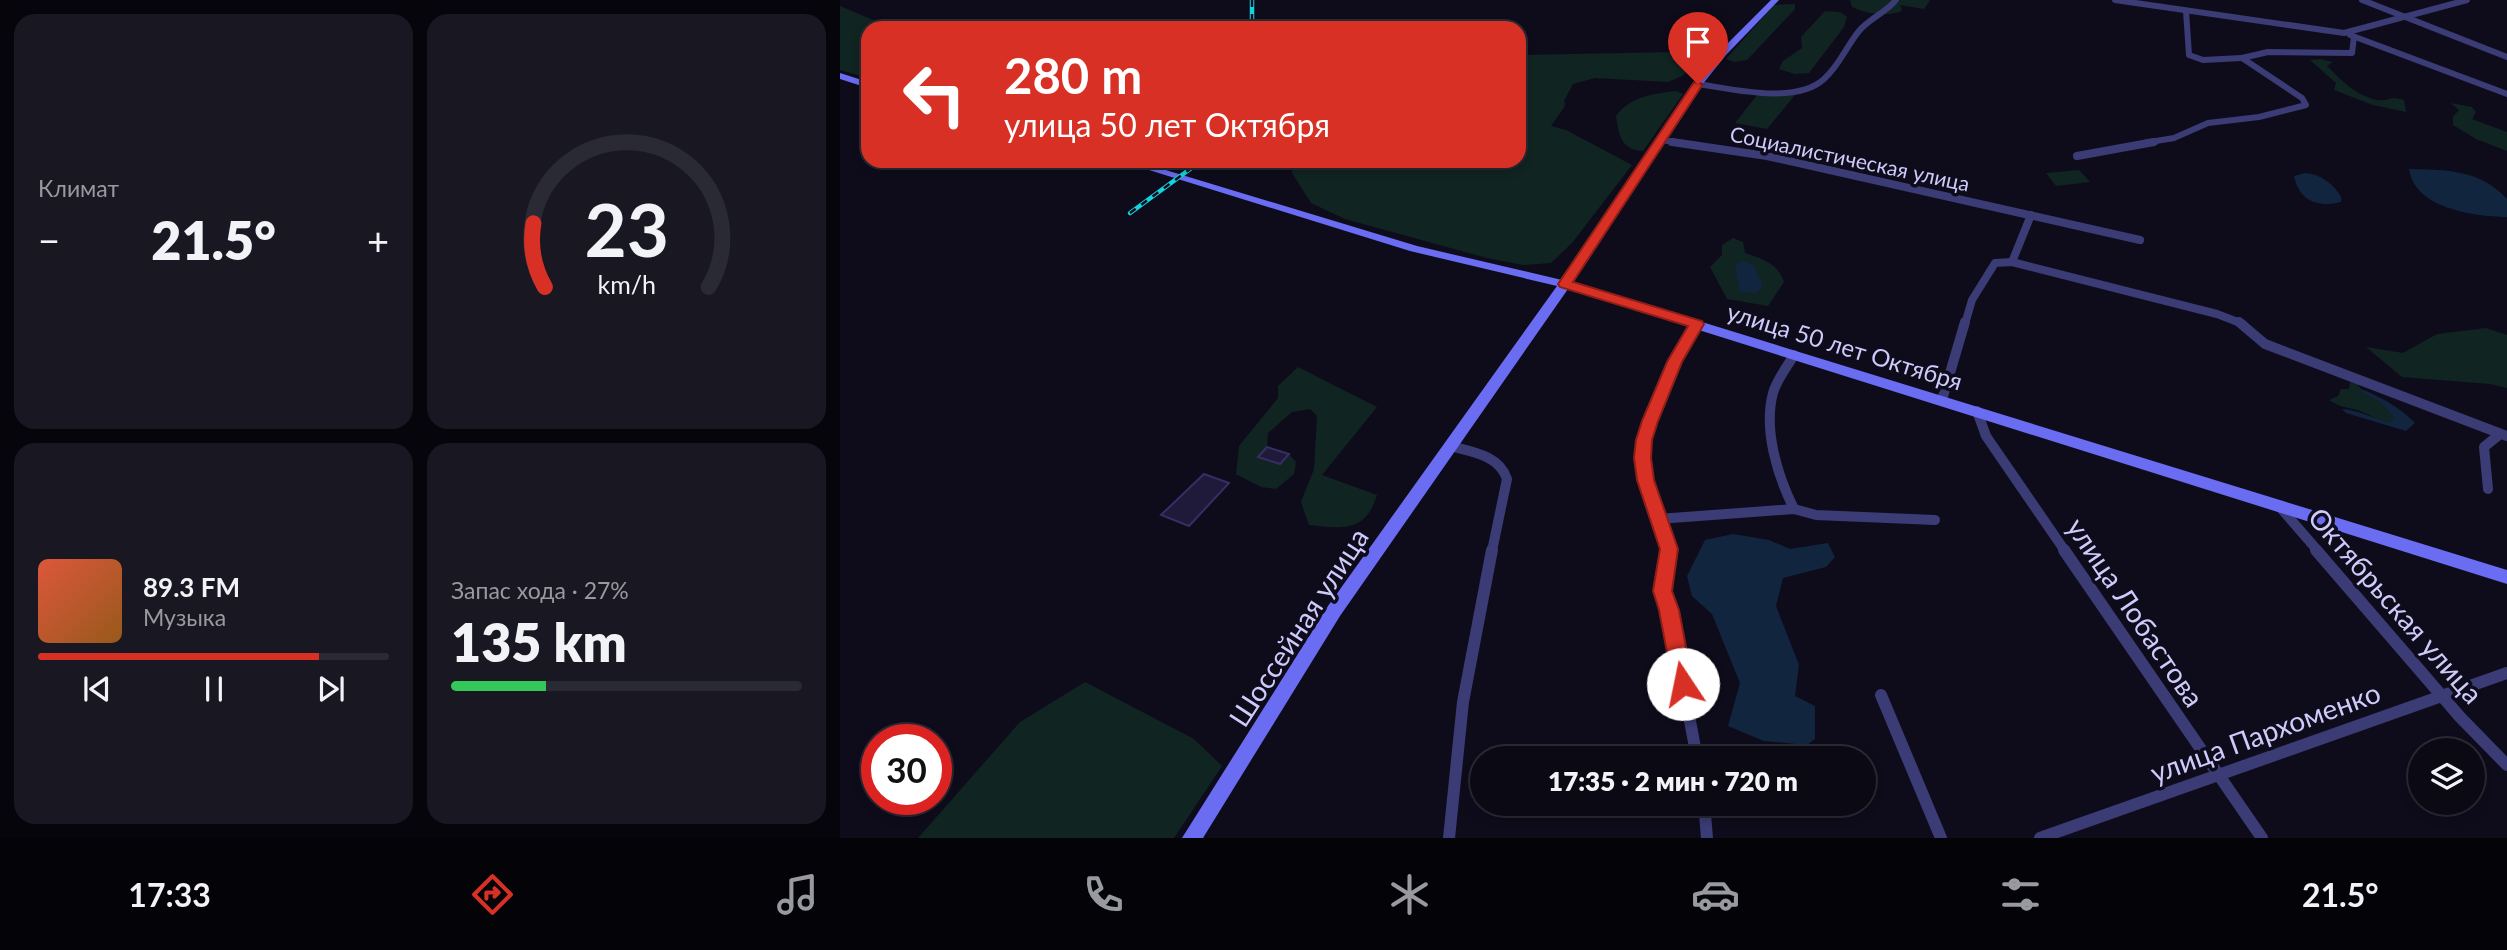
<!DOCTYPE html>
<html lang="ru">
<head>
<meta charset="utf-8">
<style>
	:root { --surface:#0a0914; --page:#181722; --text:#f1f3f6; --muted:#999aa0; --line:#2a2a34; --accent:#d93025 }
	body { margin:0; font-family:Lato,sans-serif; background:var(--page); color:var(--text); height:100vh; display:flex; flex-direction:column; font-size:26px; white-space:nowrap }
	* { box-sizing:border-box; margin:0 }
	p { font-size:23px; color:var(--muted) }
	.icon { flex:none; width:38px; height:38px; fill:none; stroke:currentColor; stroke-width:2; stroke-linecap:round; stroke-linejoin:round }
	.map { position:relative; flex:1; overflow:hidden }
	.sheet { display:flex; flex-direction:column; gap:14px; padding:14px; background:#06050b; width:840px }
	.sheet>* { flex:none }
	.banner { position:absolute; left:21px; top:21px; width:665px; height:147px; border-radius:21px; box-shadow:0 4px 10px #0003,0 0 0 2px var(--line); background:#d93025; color:#fff; overflow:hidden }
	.buttons { position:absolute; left:1568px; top:738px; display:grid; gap:14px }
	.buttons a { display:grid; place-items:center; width:77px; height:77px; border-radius:50%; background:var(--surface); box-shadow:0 4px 10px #0003,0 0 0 2px var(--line); font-size:35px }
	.speed { position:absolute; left:21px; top:724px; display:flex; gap:14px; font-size:35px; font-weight:700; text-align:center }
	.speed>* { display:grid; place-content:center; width:91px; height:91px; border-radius:50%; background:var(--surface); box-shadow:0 4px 10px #0003,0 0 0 2px var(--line); line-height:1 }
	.speed .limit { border:10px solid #d22; background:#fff; color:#111 }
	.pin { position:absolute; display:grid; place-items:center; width:60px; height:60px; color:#fff; margin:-72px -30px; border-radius:50% 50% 50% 0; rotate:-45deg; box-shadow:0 0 7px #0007 }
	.pin .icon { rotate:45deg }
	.me { position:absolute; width:77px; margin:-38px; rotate:349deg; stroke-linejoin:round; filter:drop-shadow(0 0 5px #0008) }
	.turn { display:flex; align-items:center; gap:24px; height:147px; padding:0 28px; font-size:32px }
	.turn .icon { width:91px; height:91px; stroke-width:2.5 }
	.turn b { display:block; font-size:49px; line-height:60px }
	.big { font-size:52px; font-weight:800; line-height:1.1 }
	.sheet .card { flex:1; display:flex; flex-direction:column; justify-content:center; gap:10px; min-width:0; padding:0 24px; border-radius:21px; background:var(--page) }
	.sheet .dial { align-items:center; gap:0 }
	.dial svg { height:182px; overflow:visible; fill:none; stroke:var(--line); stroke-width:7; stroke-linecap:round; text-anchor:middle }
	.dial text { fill:var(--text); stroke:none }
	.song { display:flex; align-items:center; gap:21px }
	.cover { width:84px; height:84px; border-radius:10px; background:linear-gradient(135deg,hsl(10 70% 55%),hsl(30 70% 35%)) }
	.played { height:7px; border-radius:4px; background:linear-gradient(90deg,var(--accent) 80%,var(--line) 80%) }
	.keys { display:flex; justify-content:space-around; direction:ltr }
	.heat { display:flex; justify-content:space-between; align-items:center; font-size:38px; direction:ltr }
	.charge { height:10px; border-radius:5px; background:linear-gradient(90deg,#34c759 27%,var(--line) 0) }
	.sheet .tiles { flex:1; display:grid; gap:14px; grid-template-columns:repeat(2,1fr) }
	.trip { position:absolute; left:630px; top:746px; width:406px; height:70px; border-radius:35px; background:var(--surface); box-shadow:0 4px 10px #0003,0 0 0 2px var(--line); font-weight:800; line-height:70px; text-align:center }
	.tab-bar { display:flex; height:112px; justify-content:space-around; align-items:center; background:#040408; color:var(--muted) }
	.tab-bar .icon { width:49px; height:49px }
	.tab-bar .selected { color:var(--accent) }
	.tab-bar b { font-size:32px; color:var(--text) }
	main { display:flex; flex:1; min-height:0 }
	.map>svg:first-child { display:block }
	.green { fill:#102422 }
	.water { fill:#11253f }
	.building { fill:#1f1a3a; stroke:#362e64; stroke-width:2 }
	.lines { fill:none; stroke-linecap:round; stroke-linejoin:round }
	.street-far3 { stroke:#3b3b76; stroke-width:6 }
	.street-far2 { stroke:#3b3b76; stroke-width:8 }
	.street-far1 { stroke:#3b3b76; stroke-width:10 }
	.street { stroke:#3b3b76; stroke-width:12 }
	.secondary { fill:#6a6cf2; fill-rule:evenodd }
	.rail-casing { stroke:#13d3de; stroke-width:4.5 }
	.rail { stroke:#0e0c1b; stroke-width:2.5; stroke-dasharray:7; stroke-linecap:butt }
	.route { fill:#d93025; stroke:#8d1f18; stroke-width:2 }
	.labels { text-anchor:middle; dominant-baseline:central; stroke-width:7; stroke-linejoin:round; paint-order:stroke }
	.far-street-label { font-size:21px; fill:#cecafb; stroke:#0e0c1b }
	.street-label { font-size:24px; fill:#cecafb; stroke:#0e0c1b }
	.near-street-label { font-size:28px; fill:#cecafb; stroke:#0e0c1b }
</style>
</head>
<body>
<main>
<section class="sheet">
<div class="tiles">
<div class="card"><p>Климат</p>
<div class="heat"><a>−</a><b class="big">21.5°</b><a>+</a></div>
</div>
<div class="card dial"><svg viewBox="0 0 100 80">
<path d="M14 69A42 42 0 1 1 86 69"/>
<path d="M14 69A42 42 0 0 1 9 41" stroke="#d93025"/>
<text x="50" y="56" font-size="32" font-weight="700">23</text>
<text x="50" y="72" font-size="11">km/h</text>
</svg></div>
<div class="card">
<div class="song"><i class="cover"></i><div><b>89.3 FM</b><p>Музыка</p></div></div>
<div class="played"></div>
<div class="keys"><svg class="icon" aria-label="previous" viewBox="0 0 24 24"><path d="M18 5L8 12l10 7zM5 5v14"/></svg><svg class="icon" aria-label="pause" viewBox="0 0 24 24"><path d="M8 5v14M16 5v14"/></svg><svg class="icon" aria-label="next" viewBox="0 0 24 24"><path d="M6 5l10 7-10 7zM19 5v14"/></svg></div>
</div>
<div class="card"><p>Запас хода · 27%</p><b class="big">135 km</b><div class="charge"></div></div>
</div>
</section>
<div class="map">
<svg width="1667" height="838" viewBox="0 0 1667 838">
	<rect width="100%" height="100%" fill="#0e0c1b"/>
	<g class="green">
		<path d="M1010 0H1057L1058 3 1060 0H1090L1084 9 1060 5 1062 11C1046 17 1027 14 1012 7Z"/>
		<path d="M955 4V9L907 60 894 62 886 59 934 5Z"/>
		<path d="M0 6 52 28H28V78L0 70Z"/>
		<path d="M985 11 1000 12 1007 17 1004 27 969 73 955 74 939 69 943 61 962 48 961 37Z"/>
		<path d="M832 52 843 54 852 67 842 76 828 82 755 78 733 84 724 101 725 106 711 126 726 130 792 165 732 243 711 263 683 265 647 258 505 219 471 203 452 173V161H679V55Z"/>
		<path d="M1480 59 1493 62 1487 66C1502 81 1515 95 1537 100 1548 102 1549 95 1564 100L1566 112 1533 105 1494 90 1496 83 1470 60Z"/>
		<path d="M836 91 843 94 803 151C781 150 779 135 776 116 791 96 813 94 836 91Z"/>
		<path d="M918 94 955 95 927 129 895 123Z"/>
		<path d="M1611 103 1632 107 1636 112 1632 119 1667 132V151L1636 139 1613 125V117L1619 110Z"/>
		<path d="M1239 170 1250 182 1216 186 1206 173Z"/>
		<path d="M893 238 903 242 905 253C922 259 938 263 944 282L928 306 887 299 870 267 882 255V245Z"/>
		<path d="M1646 328 1667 335V388L1650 384 1562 377 1526 347 1563 353 1597 334Z"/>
		<path d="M458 367 537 407 482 475 537 495C526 532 503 529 469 525L461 502 474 469 477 416 470 409 452 412 428 433 427 447 419 457 440 464 449 454 456 462 454 474 436 489 421 487 396 474 399 446 438 398V386Z"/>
		<path d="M1510 382 1517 384 1521 389 1520 390 1541 403 1556 418 1550 422C1537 420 1529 414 1517 410 1506 407 1499 407 1489 400L1498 396 1501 389H1509Z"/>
		<path d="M245 682 354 739 382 766 334 838H78L180 722Z"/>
	</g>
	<g class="water">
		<path d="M1569 169C1606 170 1640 169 1667 199V217C1634 216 1575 209 1569 169Z"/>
		<path d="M1465 173C1480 174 1494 184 1501 197V202C1478 208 1459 201 1454 176Z"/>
		<path d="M902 261 914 265 923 286 917 293 900 292 895 265Z"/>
		<path d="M1521 389C1541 397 1559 407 1575 423L1566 431 1506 413 1502 409C1519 410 1533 419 1550 422L1555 418 1541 403 1519 390Z"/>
		<path d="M893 534 929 540 950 549 988 543 995 557 986 567 943 578 936 606 959 665 955 696 975 706V739L967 745 924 741 888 726 900 683 872 614 852 596 847 576 865 540Z"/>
	</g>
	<g class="building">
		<path d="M427 447 449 454 440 464 418 457Z"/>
		<path d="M364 474 389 483 349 526 321 515Z"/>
	</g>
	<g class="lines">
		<g class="street-far3">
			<path d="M1275 0 1504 33 1627 0"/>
			<path d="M1522 0 1667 57"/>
			<path d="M1346 11 1349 55 1363 60 1402 58"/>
			<path d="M1510 35 1667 94"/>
			<path d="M858 84C892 89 956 105 984 79 999 66 1006 47 1019 31 1029 19 1045 13 1056 0"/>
			<path d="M820 140 843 143"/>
			<path d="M1304 143 1334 138 1368 123 1419 117 1466 105 1462 98 1402 58 1428 52 1512 53 1514 37"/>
		</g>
		<g class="street-far2">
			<path d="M832 142 927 156 1300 240"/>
			<path d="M1237 156 1314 142"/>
			<path d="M1172 262 1191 215"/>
			<path d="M1125 324 1132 300 1155 263 1172 262 1377 314 1403 324"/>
		</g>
		<g class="street-far1">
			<path d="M1399 322 1425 344 1667 436"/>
			<path d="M954 355C947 367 937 379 933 393 923 430 938 477 954 509"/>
			<path d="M1102 400 1125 322"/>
			<path d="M1137 411 1146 436 1225 551"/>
			<path d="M610 446C632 452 659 455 667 479L652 551"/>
			<path d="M1648 489 1644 447 1660 434"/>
			<path d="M1439 506 1478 551"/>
			<path d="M818 519 954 509 976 515 1095 520"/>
			<path d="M829 551C824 527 811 504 806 479 795 424 830 370 857 324"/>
		</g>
		<g class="street">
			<path d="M828 550 822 587 829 610 857 758"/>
			<path d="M1224 550 1422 838"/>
			<path d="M1476 550 1620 717 1667 765"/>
			<path d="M1041 695 1101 838"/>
			<path d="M864 803 867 838"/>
			<path d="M609 838 623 702 652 550"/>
			<path d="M1200 838 1667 673"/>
		</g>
		<g class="secondary">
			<path d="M931 0H939L886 55 862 85 732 282 1667 570V584L728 289 500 616 363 838H342L488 606 717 286 570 251 280 161H296L577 246 722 280 855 82 880 51Z"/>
			<path d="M0 73 28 82V88L0 79Z"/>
		</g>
		<g class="rail-casing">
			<g id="rail">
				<path d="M412 0V28"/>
				<path d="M290 213 361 161"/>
			</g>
		</g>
		<use href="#rail" class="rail"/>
	</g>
	<path class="route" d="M854 82 863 84 733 282 862 321 864 324 842 362 818 421 812 440 811 458 814 480 838 549 832 591 839 610 853 684 850 690 843 693 836 690 833 684 819 610 813 591 820 549 797 480 794 458 796 440 802 421 827 362 848 326 720 287 718 284Z"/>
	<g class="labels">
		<g class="far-street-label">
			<text transform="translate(1010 158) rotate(12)">Социалистическая улица</text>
		</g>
		<g class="street-label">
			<text transform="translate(1005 346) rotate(17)">улица 50 лет Октября</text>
		</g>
		<g class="near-street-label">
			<text transform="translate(1556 605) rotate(49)">Октябрьская улица</text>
			<text transform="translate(1296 612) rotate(56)">улица Лобастова</text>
			<text transform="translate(458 627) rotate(-57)">Шоссейная улица</text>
			<text transform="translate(1425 732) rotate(-20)">улица Пархоменко</text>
		</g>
	</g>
</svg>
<div class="buttons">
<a><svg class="icon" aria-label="layers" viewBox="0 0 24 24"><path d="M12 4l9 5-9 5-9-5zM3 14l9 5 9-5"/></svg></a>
</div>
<div class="speed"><div class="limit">30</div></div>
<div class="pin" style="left:858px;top:84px;background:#d93025"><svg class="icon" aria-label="arrive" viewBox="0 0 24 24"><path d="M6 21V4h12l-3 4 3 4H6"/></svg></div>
<svg class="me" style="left:843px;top:684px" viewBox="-20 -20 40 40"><circle r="19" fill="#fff"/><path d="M0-13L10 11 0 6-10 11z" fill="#d93025"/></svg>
<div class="trip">17:35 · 2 мин · 720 m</div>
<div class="banner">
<div class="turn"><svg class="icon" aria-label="left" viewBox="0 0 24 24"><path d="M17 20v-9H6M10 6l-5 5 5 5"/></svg><div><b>280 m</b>улица 50 лет Октября</div></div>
</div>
</div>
</main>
<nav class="tab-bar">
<b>17:33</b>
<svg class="icon selected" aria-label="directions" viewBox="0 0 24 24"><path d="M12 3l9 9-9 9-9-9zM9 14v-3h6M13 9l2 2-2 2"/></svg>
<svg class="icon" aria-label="music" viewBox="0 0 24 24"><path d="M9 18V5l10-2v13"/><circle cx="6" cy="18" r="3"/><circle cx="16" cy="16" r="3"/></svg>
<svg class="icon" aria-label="phone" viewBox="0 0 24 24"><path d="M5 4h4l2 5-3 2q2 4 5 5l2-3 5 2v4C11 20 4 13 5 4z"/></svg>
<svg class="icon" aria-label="climate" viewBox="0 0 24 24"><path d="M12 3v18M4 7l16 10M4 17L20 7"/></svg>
<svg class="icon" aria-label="car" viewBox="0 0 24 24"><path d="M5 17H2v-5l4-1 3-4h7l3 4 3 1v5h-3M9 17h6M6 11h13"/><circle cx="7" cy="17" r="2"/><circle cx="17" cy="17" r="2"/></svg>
<svg class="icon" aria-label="filters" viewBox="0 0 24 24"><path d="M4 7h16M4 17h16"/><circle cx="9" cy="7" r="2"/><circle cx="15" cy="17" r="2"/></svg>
<b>21.5°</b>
</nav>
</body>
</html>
